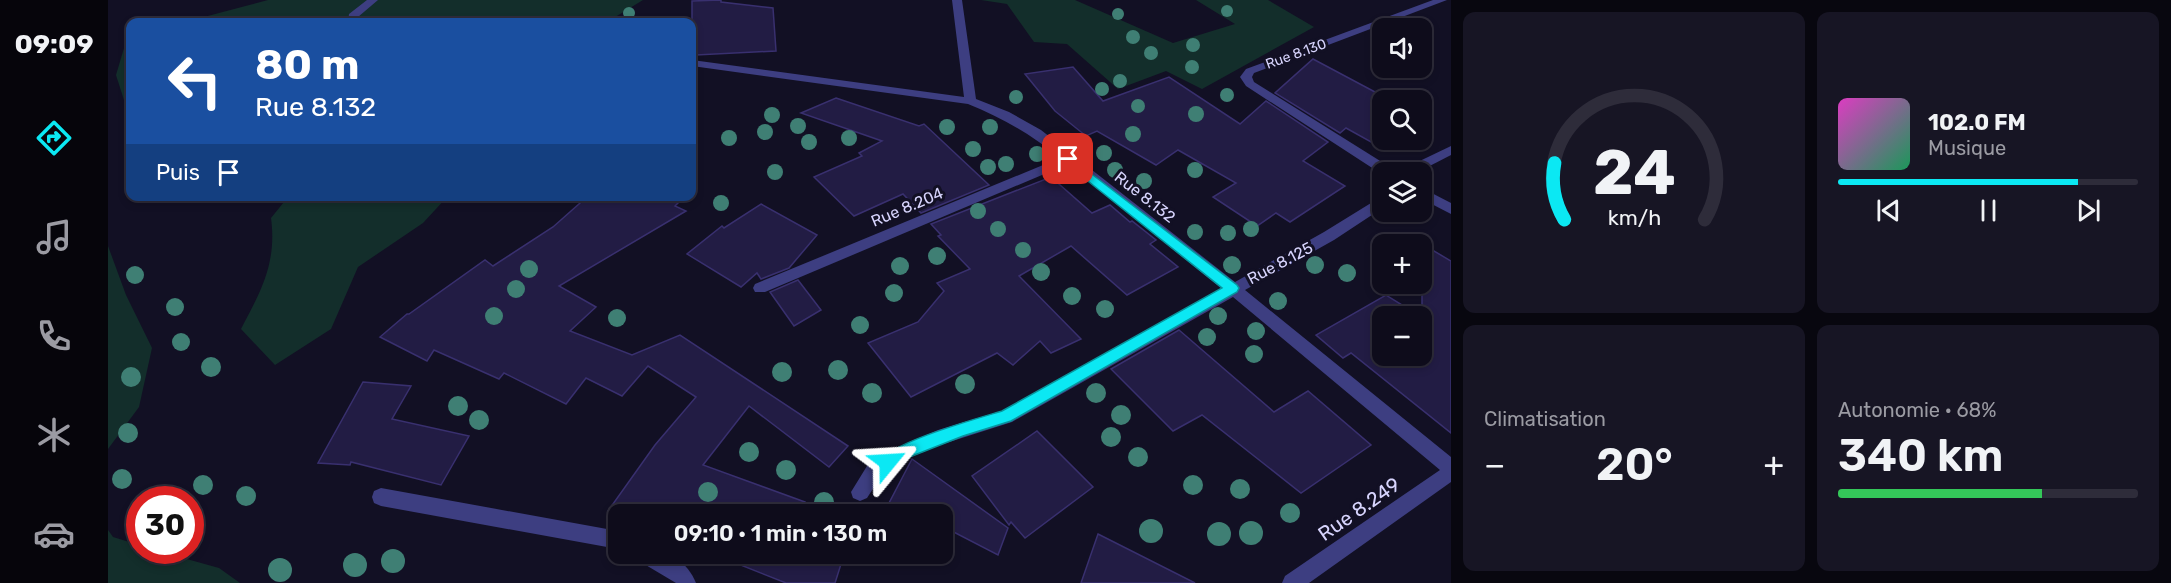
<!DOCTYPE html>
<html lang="fr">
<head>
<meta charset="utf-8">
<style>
	:root { --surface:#0e0c1b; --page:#171524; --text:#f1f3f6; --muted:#9b9ba3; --line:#2e2c3a; --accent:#0be8f3 }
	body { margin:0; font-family:Rubik,sans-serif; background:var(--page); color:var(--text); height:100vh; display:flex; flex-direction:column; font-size:22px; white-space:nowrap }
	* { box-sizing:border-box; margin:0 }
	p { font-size:20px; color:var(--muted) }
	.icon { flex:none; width:33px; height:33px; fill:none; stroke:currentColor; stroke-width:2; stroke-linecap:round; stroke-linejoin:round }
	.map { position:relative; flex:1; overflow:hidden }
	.side { display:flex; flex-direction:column; gap:12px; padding:12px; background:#08070f; width:720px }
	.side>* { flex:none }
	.banner { position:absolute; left:18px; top:18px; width:570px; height:183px; border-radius:12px; box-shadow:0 3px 9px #0003,0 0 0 2px var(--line); background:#1a4fa0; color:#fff; overflow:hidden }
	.fabs { position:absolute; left:1264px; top:18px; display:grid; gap:12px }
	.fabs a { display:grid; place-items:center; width:60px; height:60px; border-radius:12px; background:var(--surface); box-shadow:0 3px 9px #0003,0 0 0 2px var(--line); font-size:30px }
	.speed { position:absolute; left:18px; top:486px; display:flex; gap:12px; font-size:30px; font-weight:700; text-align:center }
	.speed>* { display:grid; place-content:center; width:78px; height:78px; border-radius:50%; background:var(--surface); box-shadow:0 3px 9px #0003,0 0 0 2px var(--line); line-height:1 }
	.speed .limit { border:9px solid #d22; background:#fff; color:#111 }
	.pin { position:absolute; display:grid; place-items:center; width:51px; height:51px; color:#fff; margin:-26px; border-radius:12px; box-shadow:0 3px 9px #0006 }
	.me { position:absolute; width:66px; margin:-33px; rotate:63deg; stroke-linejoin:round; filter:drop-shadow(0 0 4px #0008) }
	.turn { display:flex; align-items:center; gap:21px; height:126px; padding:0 30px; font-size:27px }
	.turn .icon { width:78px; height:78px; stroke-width:2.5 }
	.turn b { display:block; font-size:42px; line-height:51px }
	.then { display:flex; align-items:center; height:57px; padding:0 30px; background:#0003; gap:12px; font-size:22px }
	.big { font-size:45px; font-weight:600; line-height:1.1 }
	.side .tile { flex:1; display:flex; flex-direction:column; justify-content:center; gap:9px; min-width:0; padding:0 21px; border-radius:12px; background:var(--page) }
	.side .dial { align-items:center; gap:0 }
	.dial svg { height:156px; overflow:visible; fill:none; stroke:var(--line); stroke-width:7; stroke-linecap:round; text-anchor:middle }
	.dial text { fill:var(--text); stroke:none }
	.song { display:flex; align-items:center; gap:18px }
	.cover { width:72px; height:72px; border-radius:9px; background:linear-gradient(135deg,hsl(310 70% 55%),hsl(150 70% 35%)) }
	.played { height:6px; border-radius:3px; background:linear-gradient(90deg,var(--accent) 80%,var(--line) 80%) }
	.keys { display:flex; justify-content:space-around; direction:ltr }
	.heat { display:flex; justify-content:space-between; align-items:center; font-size:33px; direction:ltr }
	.charge { height:9px; border-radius:4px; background:linear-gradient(90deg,#34c759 68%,var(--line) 0) }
	.side .tiles { flex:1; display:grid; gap:12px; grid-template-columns:repeat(2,1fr) }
	.trip { position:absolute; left:500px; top:504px; width:345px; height:60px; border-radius:12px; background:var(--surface); box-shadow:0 3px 9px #0003,0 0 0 2px var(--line); font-weight:600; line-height:60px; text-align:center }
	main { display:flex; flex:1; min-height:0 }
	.dock { display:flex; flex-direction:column; width:108px; justify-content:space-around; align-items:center; background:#06050b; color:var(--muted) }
	.dock .icon { width:42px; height:42px }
	.dock .on { color:var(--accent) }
	.dock b { font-size:27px; color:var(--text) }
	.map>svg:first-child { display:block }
	.green { fill:#132e2b }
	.building { fill:#221c44; stroke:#39306f; stroke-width:1.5 }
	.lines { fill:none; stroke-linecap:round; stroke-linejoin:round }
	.street { fill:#3d3e81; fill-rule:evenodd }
	.tree { fill:#3f7f74 }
	.route { fill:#0be8f3; stroke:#07979e; stroke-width:1.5 }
	.labels { text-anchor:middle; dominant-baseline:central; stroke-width:6; stroke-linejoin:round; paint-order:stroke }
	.far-street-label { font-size:14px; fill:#d7d4fd; stroke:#121024 }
	.street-label { font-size:16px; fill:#d7d4fd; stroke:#121024 }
	.near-street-label { font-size:20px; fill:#d7d4fd; stroke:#121024 }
</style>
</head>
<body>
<main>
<nav class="dock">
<b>09:09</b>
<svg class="icon on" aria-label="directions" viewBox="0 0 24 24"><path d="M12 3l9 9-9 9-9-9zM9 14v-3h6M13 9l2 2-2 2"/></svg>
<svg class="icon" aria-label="music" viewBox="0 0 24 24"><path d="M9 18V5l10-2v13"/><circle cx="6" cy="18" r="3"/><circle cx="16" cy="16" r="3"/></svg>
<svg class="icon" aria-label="phone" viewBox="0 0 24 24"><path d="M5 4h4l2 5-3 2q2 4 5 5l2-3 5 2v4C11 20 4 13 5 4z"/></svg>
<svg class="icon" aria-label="climate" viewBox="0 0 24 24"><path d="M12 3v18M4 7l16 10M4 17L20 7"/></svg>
<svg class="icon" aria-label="car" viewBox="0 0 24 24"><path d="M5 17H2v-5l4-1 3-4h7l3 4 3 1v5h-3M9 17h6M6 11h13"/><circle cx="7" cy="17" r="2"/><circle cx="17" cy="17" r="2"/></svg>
</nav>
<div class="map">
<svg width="1343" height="583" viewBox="0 0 1343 583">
	<rect width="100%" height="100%" fill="#121024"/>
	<g class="green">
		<path d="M160 0H535L499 22H77Z"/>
		<path d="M873 0H967L1065 43 1127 24 1088 0H1160L1206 27 1094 89 1058 71 1010 89 959 44 926 42 899 4Z"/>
		<path d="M22 37V119L8 75 19 38Z"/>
		<path d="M180 197H339L315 223 250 267 223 329 167 365 133 329C153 291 169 263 163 218Z"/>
		<path d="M0 246 18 295 44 348 31 407 0 449Z"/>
		<path d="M0 530 5 537 31 545 32 550 50 551 111 568 132 583H0Z"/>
	</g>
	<g class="building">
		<path d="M613 0V2L665 8 668 51 588 55 587 39H584V1Z"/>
		<path d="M1205 59 1282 100H1275V140H1286L1272 147 1238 128 1232 133 1167 93Z"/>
		<path d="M965 67 995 101 1061 77 1132 124 1158 101 1220 142 1195 161 1237 186 1182 222 1168 213 1149 226 1105 197 1128 183 1070 150 1048 165 989 131 978 136 947 111 917 74Z"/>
		<path d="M728 98 811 126 816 124 881 185 813 213 795 194 746 216 706 177 754 156 751 153 774 141 693 113Z"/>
		<path d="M943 177 984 213 1002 205 1022 222 1024 221 1048 240 1042 244 1070 267 1019 295 963 246 911 276 973 339 943 353 932 341 905 365 889 353 803 397 760 343 810 322 836 291 829 283 862 269 830 236 833 235 823 224Z"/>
		<path d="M480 196H577L567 206 578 211 451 286 488 307 462 331 524 355 572 335 740 446 721 467 641 406 595 465 697 502 692 514 510 515 500 511 547 445 588 397 540 366 514 396 478 378 458 404 396 373 391 379 326 350 319 361 272 337 299 314H301L377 260 385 266 445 227Z"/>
		<path d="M653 204 709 235 681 268 653 279 649 273 633 287 579 254 614 226 616 228Z"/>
		<path d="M1314 244 1343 261V433L1243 353 1235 358 1208 335 1278 295 1312 316H1275V356H1314Z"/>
		<path d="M690 280 713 310 686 326 662 292Z"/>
		<path d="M1071 330 1166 412 1200 391 1263 445 1193 493 1094 415 1065 431 1003 369Z"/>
		<path d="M255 382 303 386 284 419 361 436 333 485 243 462 242 465 210 463Z"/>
		<path d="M929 431 985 487 917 538 903 522 901 525 864 476Z"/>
		<path d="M804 459 900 528 890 555 834 526V514H798L780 505Z"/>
		<path d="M990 534 1087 583H973Z"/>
		<path d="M605 554H716L734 561 727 583H678Z"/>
	</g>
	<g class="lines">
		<g class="street">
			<path d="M259 0H270L250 17V22H240L241 14Z"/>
			<path d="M844 0H854L868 99 901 112 933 130 1127 282 1216 232 1263 203 1270 193 1275 191 1273 209 1226 240 1137 290 1343 457V482L1201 583H1174L1177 576 1332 470 1125 297 904 422 832 445 803 457 774 475 759 498 752 501 745 498 743 492 759 466 775 454 830 430 894 411 1114 289 960 164 657 292H647L645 288 647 284 952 158C923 134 894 118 860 104L584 66V60L856 97Z"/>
			<path d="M1325 0H1339L1146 73 1144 77 1146 82 1285 169 1286 172H1275V175L1138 86 1132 77 1138 69Z"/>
			<path d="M1343 146V155L1310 172H1294L1295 169Z"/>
			<path d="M1314 188 1343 203V214L1314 199Z"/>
			<path d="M273 488 510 531V549L273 506 266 503 264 497 266 491Z"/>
			<path d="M528 554C555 551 577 556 588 583H568L531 561Z"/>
		</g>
	</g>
	<g class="tree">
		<circle cx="1119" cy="11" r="6"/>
		<circle cx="521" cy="13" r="6"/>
		<circle cx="1010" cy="14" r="6"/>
		<circle cx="1025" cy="37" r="7"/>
		<circle cx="1085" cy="45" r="7"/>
		<circle cx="1043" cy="53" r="7"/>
		<circle cx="1084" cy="67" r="7"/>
		<circle cx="1012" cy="81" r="7"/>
		<circle cx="994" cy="89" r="7"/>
		<circle cx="1119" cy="95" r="7"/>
		<circle cx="908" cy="97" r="7"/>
		<circle cx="1030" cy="106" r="7"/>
		<circle cx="1088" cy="114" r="8"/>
		<circle cx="664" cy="115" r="8"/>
		<circle cx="690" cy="126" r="8"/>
		<circle cx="839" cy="127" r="8"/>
		<circle cx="882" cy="127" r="8"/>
		<circle cx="657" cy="132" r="8"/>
		<circle cx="1025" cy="134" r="8"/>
		<circle cx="621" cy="138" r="8"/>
		<circle cx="741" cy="138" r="8"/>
		<circle cx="701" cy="142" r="8"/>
		<circle cx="865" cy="149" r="8"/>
		<circle cx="996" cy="153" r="8"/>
		<circle cx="929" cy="154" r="8"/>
		<circle cx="898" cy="164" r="8"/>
		<circle cx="880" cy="167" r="8"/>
		<circle cx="1007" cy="170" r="8"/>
		<circle cx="1087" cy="170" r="8"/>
		<circle cx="667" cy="172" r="8"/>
		<circle cx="1036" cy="181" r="8"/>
		<circle cx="613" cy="203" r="8"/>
		<circle cx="870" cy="211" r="8"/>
		<circle cx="890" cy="229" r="8"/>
		<circle cx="1143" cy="229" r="8"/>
		<circle cx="1087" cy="232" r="8"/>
		<circle cx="1120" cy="233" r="8"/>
		<circle cx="915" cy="250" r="8"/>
		<circle cx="829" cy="256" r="9"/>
		<circle cx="1124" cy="265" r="9"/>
		<circle cx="1207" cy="265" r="9"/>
		<circle cx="792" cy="266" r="9"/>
		<circle cx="421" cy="269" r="9"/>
		<circle cx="933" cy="272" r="9"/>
		<circle cx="1239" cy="273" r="9"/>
		<circle cx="27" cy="275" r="9"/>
		<circle cx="408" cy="289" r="9"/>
		<circle cx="786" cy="293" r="9"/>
		<circle cx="964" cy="296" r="9"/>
		<circle cx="1170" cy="301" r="9"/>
		<circle cx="67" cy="307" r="9"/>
		<circle cx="997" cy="309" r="9"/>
		<circle cx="386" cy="316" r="9"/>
		<circle cx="1110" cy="316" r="9"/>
		<circle cx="509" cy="318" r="9"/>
		<circle cx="752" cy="325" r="9"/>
		<circle cx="1148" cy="331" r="9"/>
		<circle cx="1099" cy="337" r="9"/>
		<circle cx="73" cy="342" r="9"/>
		<circle cx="1146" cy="354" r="9"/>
		<circle cx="103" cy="367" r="10"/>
		<circle cx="730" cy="370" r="10"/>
		<circle cx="674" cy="372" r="10"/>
		<circle cx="23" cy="377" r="10"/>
		<circle cx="857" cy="384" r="10"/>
		<circle cx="764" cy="393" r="10"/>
		<circle cx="988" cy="393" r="10"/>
		<circle cx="350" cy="406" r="10"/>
		<circle cx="1013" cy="415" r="10"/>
		<circle cx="371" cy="420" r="10"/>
		<circle cx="20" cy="433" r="10"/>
		<circle cx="1003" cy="437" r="10"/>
		<circle cx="641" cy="452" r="10"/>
		<circle cx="1030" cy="457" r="10"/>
		<circle cx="678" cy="470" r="10"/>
		<circle cx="14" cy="479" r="10"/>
		<circle cx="95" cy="485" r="10"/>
		<circle cx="1085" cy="485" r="10"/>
		<circle cx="1132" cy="489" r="10"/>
		<circle cx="600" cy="492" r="10"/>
		<circle cx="138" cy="496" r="10"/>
		<circle cx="716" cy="502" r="10"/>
		<circle cx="1182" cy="513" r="10"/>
		<circle cx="1043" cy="531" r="12"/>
		<circle cx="1143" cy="533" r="12"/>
		<circle cx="1111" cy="534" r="12"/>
		<circle cx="285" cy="561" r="12"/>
		<circle cx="247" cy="565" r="12"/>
		<circle cx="172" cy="570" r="12"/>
	</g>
	<path class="route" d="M960 156 1129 285 1131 288 1129 292 903 421 855 436 799 458 780 469 774 467 772 462C780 443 871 418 894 411L1114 288 956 162V157Z"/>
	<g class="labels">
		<g class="far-street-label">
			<text transform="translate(1188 54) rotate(-20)">Rue 8.130</text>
		</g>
		<g class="street-label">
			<text transform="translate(1037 197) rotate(38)">Rue 8.132</text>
			<text transform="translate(799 207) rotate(-23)">Rue 8.204</text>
			<text transform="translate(1172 263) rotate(-28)">Rue 8.125</text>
		</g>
		<g class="near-street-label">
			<text transform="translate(1251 509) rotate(-35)">Rue 8.249</text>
		</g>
	</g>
</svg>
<div class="fabs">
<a><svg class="icon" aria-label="sound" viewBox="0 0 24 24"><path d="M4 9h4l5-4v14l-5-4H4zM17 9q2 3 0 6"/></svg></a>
<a><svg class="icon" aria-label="search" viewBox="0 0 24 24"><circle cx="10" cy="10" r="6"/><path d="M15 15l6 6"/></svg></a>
<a><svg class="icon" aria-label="layers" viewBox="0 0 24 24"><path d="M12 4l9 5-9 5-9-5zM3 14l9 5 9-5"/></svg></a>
<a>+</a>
<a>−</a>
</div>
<div class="speed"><div class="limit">30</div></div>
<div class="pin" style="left:960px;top:159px;background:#d93025"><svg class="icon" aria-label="arrive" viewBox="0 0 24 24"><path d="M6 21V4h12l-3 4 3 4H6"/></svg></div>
<svg class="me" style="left:780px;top:462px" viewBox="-20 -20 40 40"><path d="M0-17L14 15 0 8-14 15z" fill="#0be8f3" stroke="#fff" stroke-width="4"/></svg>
<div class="trip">09:10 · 1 min · 130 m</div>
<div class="banner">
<div class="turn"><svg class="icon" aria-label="left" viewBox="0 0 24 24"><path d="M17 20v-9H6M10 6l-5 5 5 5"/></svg><div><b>80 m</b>Rue 8.132</div></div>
<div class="then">Puis<svg class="icon" aria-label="arrive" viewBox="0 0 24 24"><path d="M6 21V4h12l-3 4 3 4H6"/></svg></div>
</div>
</div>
<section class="side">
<div class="tiles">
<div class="tile dial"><svg viewBox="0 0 100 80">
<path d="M14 69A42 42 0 1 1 86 69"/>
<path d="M14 69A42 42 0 0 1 9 40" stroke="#0be8f3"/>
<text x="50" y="56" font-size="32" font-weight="700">24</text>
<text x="50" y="72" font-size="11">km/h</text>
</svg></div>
<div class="tile">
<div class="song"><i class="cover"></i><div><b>102.0 FM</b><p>Musique</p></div></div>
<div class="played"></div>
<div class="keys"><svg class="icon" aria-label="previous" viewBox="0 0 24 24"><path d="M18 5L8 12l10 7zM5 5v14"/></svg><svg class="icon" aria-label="pause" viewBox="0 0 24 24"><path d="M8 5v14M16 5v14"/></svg><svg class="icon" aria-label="next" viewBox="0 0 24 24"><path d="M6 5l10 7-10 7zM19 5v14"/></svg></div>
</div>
<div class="tile"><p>Climatisation</p>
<div class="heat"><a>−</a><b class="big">20°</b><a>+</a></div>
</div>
<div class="tile"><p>Autonomie · 68%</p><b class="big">340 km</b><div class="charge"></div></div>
</div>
</section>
</main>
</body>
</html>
